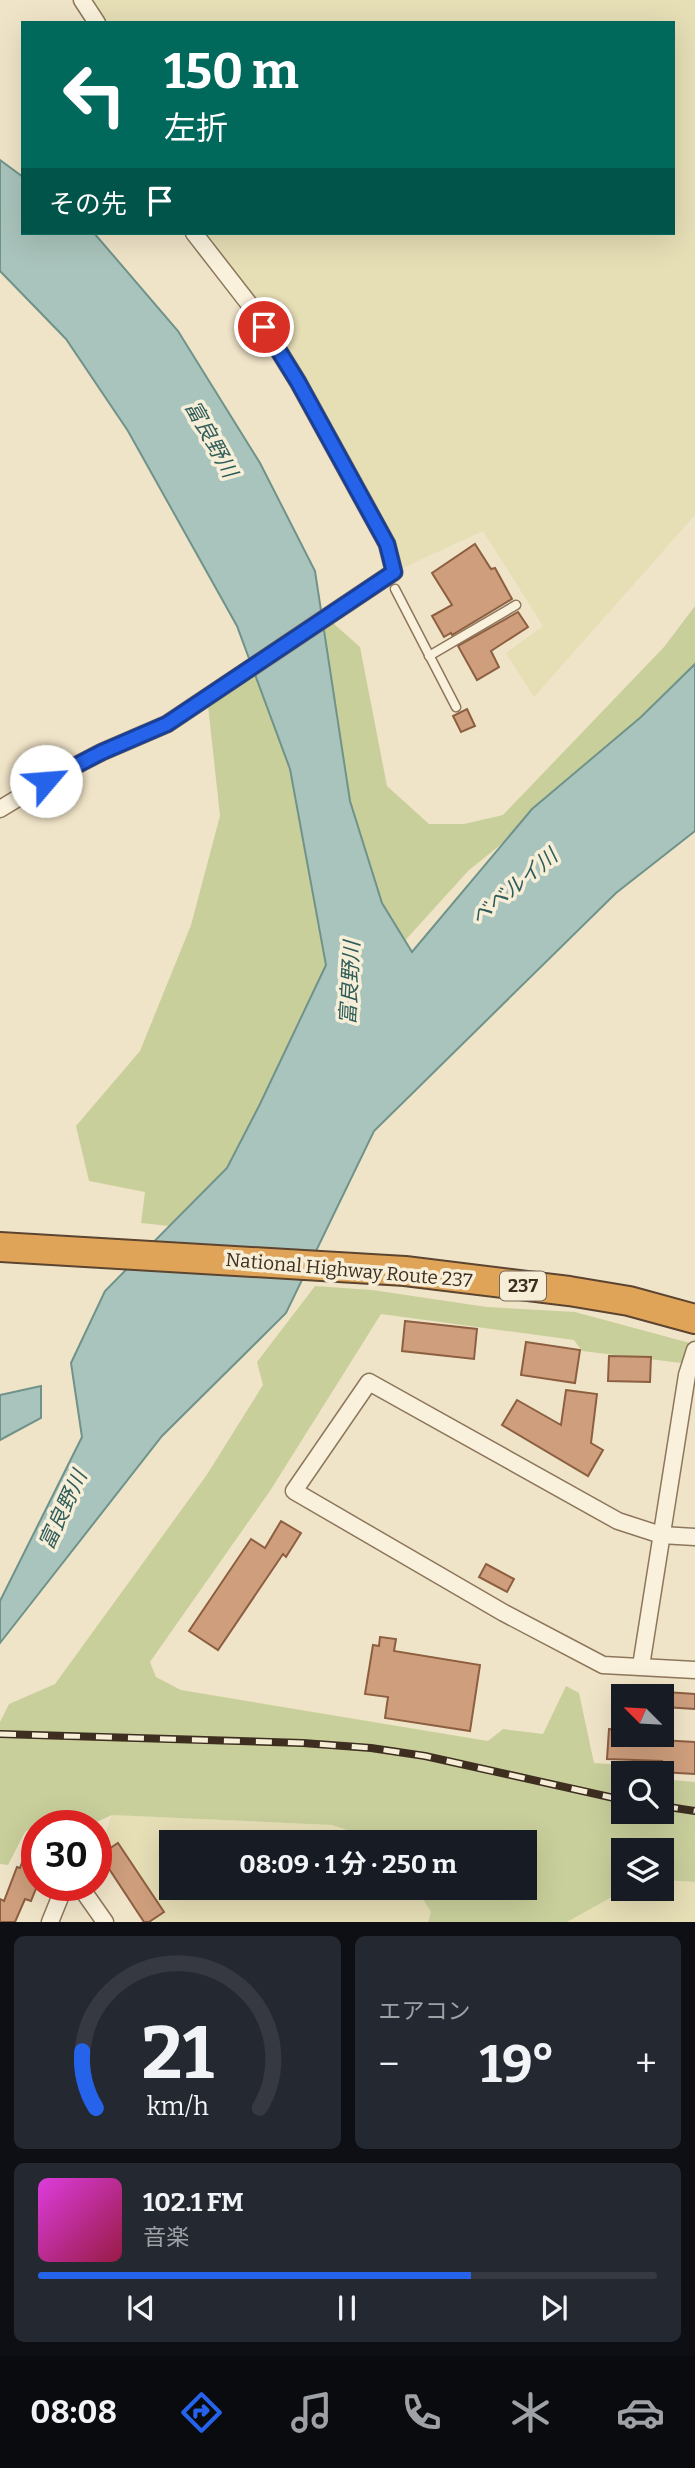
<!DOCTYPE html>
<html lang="ja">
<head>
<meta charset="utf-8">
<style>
	:root { --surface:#171b24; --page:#242831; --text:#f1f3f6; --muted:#9ea1a6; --line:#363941; --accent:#2563eb }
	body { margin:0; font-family:Bitter,"Noto Sans JP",serif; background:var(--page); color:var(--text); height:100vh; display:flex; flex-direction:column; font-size:26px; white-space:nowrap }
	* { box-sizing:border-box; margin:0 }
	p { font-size:23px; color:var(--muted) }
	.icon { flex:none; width:38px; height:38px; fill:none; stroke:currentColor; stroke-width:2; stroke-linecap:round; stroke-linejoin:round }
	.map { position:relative; height:1922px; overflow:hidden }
	.side { display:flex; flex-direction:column; gap:14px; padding:14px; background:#0d0f14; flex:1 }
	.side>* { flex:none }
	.guide { position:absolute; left:21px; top:21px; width:654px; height:214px; border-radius:0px; box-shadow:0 7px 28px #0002; background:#00695c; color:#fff; overflow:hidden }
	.needle { width:46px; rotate:294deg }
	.buttons { position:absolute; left:611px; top:1684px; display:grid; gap:14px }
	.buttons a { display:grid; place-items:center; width:63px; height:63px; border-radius:0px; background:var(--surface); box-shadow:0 7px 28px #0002; font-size:35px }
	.speed { position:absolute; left:21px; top:1810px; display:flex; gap:14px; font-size:35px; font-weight:700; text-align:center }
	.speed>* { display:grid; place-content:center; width:91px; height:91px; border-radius:50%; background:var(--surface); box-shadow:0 7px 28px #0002; line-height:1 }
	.speed .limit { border:10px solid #d22; background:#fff; color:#111 }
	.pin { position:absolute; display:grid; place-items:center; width:60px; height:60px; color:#fff; margin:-30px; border:4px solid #fff; border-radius:50%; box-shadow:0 2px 7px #0007 }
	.me { position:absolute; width:77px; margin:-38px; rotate:63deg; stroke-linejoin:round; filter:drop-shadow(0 0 5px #0008) }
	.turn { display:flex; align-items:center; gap:24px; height:147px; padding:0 28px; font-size:32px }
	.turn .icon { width:91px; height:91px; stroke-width:2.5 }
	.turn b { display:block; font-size:49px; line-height:60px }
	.then { display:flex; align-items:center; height:66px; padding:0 28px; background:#0003; gap:14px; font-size:26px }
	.big { font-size:52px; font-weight:700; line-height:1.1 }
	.side .tile { flex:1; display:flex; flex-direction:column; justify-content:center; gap:10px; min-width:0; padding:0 24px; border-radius:10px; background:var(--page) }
	.side .dial { align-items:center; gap:0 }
	.dial svg { height:182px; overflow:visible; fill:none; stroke:var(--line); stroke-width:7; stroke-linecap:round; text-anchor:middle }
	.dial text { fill:var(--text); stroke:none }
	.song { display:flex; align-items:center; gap:21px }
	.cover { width:84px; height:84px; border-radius:10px; background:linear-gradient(135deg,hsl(300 70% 55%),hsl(340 70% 35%)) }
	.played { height:7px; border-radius:4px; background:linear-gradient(90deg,var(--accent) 70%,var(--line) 70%) }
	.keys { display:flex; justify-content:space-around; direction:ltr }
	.heat { display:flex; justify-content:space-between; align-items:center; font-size:38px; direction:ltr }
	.side .tiles { flex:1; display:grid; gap:14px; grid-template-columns:1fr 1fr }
	.tile:last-child { grid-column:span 2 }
	.trip { position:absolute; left:159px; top:1830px; width:378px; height:70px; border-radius:0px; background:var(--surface); box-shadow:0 7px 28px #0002; font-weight:700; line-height:70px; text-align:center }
	.tabs { display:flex; height:112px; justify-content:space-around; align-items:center; background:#090b0e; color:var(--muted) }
	.tabs .icon { width:49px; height:49px }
	.tabs .selected { color:var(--accent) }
	.tabs b { font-size:32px; color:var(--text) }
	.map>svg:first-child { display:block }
	.farmland { fill:#e6deb5 }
	.green { fill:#c9cf9b }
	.water { fill:#a9c4bc; stroke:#6f938a; stroke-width:2 }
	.building { fill:#cf9f7d; stroke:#8d5f41; stroke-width:2 }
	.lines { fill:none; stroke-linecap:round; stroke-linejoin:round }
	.lane-casing { stroke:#8d765c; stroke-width:11 }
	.street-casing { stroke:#8d765c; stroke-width:19 }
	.highway-casing { stroke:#5b4430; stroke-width:32 }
	.lane { stroke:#faf1dc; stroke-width:8 }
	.street { stroke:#faf1dc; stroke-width:16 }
	.highway { stroke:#e0a458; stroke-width:28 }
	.rail-casing { stroke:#3d2e20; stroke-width:8 }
	.rail { stroke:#f7eed8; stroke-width:5; stroke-dasharray:16; stroke-linecap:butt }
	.route-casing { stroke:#184099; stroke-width:18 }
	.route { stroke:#2563eb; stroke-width:12 }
	.labels { text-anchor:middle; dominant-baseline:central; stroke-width:7; stroke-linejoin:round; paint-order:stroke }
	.shield { fill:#f7eed8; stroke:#756857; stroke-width:2 }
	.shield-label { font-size:18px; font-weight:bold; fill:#3d2e20 }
	.street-label { font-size:19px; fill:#3d2e20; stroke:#f7eed8 }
	.water-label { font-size:21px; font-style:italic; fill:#2f5d5a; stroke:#f7eed8 }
</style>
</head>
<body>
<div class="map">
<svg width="695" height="1922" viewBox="0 0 695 1922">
	<rect width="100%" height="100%" fill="#f0e4c8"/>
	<g class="farmland">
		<path d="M82 0H695V515L534 697 506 653 543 626 483 531 394 572 298 382 194 233H674V23H97Z"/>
		<path d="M112 1815 332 1825 385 1841 386 1843H172V1888H416L431 1912 428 1922H156L102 1842Z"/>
		<path d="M662 1880 695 1882V1922H567L628 1888H662Z"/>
	</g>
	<g class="green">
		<path d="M695 606V693L666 713 469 870 401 945 201 1207 169 1226 141 1223 145 1192 89 1181 76 1126 140 1051 191 925 220 816 207 696 315 607 360 647 387 786 429 824H464L503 815 664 647Z"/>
		<path d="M315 1286 372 1290 487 1307 575 1312 690 1343V1364L582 1351 574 1340 381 1314 270 1491 150 1662 156 1677 181 1690 488 1741 503 1729 543 1734 566 1686 579 1693 594 1763 639 1766 640 1773H623V1811H662V1779L695 1782V1882L662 1880V1850H623V1888H628L567 1922H428L431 1912 416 1888H525V1843H386L332 1825 112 1815 90 1825H63L54 1812 25 1832 8 1865 0 1864V1722L9 1704 55 1684 206 1476 263 1385 257 1362Z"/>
	</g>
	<g class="water">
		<path d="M0 160 23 177V233H94L178 331 260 463 315 571 350 801 382 903 412 952 532 809 641 717 695 664V831L616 893 374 1131 286 1313 162 1436 0 1643V1601L82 1437 71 1363 105 1291 227 1168 260 1104 326 965 290 769 237 626 128 431 66 339 0 271Z"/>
		<path d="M41 1386V1418L0 1440V1395Z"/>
	</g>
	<g class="building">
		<path d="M475 544 491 569 495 568 512 599 452 635 451 633 444 637 432 616 452 605 432 573Z"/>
		<path d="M518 612 528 627 491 651 499 667 477 680 458 646Z"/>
		<path d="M467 709 475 726 461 732 453 716Z"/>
		<path d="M405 1321 477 1329 474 1359 402 1351Z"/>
		<path d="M526 1342 580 1350 575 1383 521 1375Z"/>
		<path d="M609 1356 651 1357 650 1382 608 1381Z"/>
		<path d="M566 1390 597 1394 591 1443 603 1450 588 1476 502 1425 517 1400 561 1425Z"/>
		<path d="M281 1521 301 1533 286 1557 283 1554 218 1650 189 1631 251 1539 265 1548Z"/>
		<path d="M486 1564 514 1579 507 1592 479 1577Z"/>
		<path d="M380 1637 396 1639 394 1651 480 1665 470 1731 385 1718 388 1697 365 1694 373 1645 379 1646Z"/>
		<path d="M666 1692 695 1694V1709L665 1707Z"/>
		<path d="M609 1729 623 1730V1734H660V1740L695 1742V1774L661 1772 662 1761 607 1759Z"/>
		<path d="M118 1843 164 1912 149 1922H144L100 1855Z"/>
		<path d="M25 1854 37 1858V1886L31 1901 25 1899 15 1922H0V1899L4 1901 17 1867 20 1868Z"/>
	</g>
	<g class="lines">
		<g class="lane-casing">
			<g id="lane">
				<path d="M395 589 456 707"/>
				<path d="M429 656 516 605"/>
			</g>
		</g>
		<g class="street-casing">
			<g id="street">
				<path d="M82 0 97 23"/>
				<path d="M0 809 46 781 102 752 167 724 394 572 387 544 298 382 253 309 194 233"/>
				<path d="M695 1537 661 1535 618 1521 369 1382 294 1491 504 1613 603 1665 695 1670"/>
				<path d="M641 1666 687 1375 695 1350"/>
				<path d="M79 1885 105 1922"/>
				<path d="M50 1922 65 1885"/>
			</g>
		</g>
		<g class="highway-casing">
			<path id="highway" d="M0 1247 405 1271 569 1291 629 1301 695 1319"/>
		</g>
		<use href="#lane" class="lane"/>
		<use href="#street" class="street"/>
		<use href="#highway" class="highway"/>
		<g class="rail-casing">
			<g id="rail">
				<path d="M0 1734 303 1743 371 1748 425 1756 623 1800"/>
				<path d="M662 1806 695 1811"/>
			</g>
		</g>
		<use href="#rail" class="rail"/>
	</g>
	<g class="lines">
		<g class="route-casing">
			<path id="route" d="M46 781 102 752 167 724 394 572 387 544 298 382 264 327"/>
		</g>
		<use href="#route" class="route"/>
	</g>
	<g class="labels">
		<rect class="shield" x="500" y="1271.5" width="46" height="29" rx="5"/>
		<g class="shield-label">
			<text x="523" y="1286">237</text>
		</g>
		<g class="street-label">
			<text transform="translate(349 1270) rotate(5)">National Highway Route 237</text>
		</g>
		<g class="water-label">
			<text transform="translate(211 439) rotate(61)">富良野川</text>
			<text transform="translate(514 887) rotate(-40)">ベベルイ川</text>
			<text transform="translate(350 983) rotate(-87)">富良野川</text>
			<text transform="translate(63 1510) rotate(-65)">富良野川</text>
		</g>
	</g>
</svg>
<div class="buttons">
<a><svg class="needle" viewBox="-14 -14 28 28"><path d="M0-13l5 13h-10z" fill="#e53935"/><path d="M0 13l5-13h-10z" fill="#9ea1a6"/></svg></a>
<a><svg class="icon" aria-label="search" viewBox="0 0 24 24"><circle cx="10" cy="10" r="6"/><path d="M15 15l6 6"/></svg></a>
<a><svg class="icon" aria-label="layers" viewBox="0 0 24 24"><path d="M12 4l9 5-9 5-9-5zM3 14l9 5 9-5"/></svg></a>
</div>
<div class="speed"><div class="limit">30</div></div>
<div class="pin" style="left:264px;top:327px;background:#d93025"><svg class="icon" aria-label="arrive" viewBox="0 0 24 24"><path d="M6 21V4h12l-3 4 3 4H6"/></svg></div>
<svg class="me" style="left:46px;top:781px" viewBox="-20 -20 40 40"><circle r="19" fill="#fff"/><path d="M0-13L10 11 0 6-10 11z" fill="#2563eb"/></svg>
<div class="trip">08:09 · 1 分 · 250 m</div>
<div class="guide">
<div class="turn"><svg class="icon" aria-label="left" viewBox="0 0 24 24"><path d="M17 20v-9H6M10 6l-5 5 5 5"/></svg><div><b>150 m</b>左折</div></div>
<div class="then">その先<svg class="icon" aria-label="arrive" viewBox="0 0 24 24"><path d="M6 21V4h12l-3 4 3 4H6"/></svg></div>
</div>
</div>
<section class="side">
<div class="tiles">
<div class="tile dial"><svg viewBox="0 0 100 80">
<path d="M14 69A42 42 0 1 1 86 69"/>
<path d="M14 69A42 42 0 0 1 8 44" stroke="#2563eb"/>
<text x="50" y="56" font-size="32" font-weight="700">21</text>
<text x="50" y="72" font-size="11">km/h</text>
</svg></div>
<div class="tile"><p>エアコン</p>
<div class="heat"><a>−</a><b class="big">19°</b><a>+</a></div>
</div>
<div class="tile">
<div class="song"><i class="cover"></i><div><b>102.1 FM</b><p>音楽</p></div></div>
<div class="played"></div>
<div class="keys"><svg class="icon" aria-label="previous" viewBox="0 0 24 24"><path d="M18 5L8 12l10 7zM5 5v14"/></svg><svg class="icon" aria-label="pause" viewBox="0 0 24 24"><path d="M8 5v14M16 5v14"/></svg><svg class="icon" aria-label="next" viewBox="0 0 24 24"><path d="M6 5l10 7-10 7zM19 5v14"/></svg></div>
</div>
</div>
</section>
<nav class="tabs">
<b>08:08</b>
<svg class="icon selected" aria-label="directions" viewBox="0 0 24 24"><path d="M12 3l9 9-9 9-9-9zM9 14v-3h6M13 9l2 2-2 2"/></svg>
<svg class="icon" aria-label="music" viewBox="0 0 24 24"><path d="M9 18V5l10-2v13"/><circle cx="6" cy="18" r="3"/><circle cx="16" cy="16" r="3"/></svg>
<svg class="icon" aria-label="phone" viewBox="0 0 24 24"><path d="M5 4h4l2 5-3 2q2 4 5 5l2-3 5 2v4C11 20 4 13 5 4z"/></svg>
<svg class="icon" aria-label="climate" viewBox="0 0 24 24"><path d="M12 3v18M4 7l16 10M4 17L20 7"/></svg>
<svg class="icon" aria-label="car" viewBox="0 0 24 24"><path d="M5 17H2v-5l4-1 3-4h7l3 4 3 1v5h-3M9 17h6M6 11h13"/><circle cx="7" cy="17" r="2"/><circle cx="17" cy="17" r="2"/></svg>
</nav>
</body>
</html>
